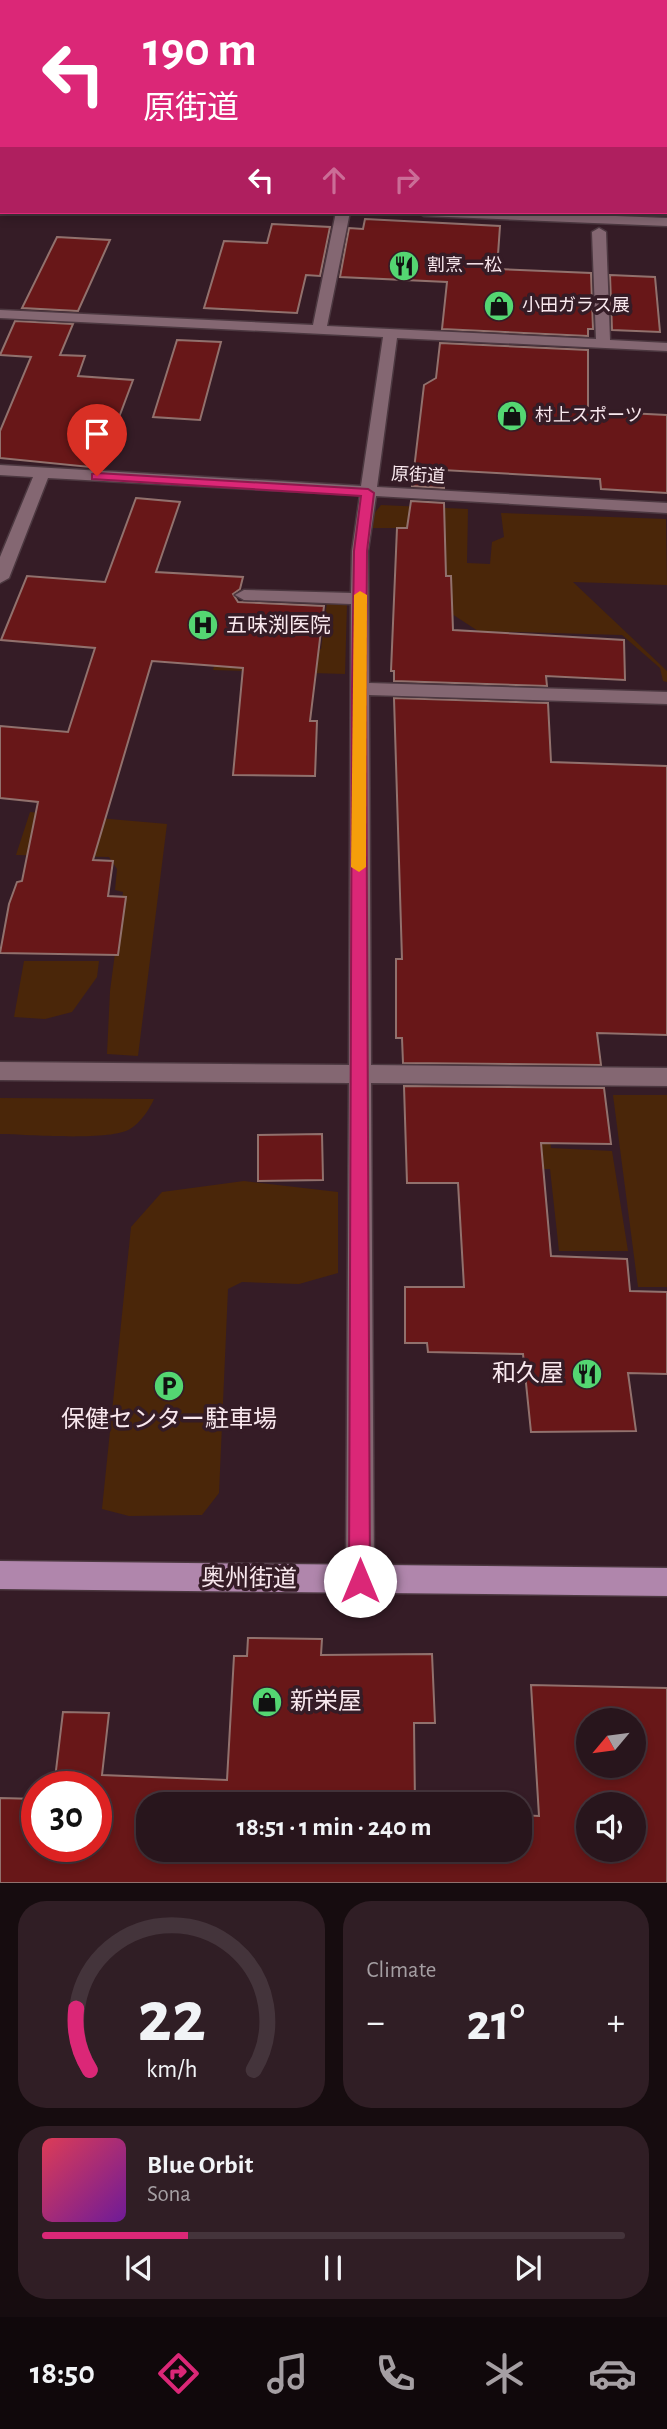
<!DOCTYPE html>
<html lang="en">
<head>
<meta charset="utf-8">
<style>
	:root { --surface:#28151c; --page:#301e25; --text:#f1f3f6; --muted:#a59fa3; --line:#44343b; --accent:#db2777 }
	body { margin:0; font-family:"Alegreya Sans","Noto Sans JP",sans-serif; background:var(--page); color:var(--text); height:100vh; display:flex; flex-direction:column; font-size:26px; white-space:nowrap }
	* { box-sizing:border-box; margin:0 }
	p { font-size:23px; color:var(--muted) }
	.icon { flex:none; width:38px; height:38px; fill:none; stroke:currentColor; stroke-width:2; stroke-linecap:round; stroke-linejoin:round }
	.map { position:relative; height:1883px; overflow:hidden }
	.drawer { display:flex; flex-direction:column; gap:18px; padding:18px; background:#160c0f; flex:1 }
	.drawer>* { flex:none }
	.hud { position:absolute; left:0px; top:0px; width:668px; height:214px; box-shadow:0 4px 10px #0003,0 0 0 2px var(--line); background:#db2777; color:#fff; overflow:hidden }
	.needle { width:46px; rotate:241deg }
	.buttons { position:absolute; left:576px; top:1708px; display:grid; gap:14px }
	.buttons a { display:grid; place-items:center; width:70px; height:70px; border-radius:50%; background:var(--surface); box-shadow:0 4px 10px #0003,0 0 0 2px var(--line); font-size:35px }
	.speed { position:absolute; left:21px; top:1771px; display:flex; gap:14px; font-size:35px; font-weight:700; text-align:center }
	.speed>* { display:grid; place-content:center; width:91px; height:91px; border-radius:50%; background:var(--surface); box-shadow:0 4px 10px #0003,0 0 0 2px var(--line); line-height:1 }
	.speed .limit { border:10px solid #d22; background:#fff; color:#111 }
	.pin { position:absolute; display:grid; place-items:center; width:60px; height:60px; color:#fff; margin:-72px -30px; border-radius:50% 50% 50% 0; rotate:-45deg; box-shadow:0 0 7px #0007 }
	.pin .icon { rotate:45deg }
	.me { position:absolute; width:77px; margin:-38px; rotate:0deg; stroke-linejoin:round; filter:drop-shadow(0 0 5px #0008) }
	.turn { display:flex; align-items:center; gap:24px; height:147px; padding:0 28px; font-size:32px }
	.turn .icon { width:91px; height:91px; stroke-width:2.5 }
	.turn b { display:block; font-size:49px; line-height:60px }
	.lanes { display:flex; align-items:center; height:66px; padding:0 28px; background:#0003; justify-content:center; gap:35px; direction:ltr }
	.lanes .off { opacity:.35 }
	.big { font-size:52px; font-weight:600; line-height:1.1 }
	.drawer .tile { flex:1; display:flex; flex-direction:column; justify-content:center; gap:10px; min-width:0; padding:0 24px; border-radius:28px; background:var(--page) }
	.drawer .dial { align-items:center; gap:0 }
	.dial svg { height:182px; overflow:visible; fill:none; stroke:var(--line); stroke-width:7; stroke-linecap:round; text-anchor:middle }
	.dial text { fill:var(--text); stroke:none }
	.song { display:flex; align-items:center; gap:21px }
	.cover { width:84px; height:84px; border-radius:10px; background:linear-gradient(135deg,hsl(350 70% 55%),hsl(280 70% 35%)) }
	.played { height:7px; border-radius:4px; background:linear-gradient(90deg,var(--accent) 25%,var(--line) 25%) }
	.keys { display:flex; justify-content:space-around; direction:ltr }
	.heat { display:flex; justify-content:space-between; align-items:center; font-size:38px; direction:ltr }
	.drawer .tiles { flex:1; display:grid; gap:18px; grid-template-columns:1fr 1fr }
	.tile:last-child { grid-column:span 2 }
	.trip { position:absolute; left:136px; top:1792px; width:396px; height:70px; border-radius:28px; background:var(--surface); box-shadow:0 4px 10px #0003,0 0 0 2px var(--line); font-weight:600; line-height:70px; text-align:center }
	.dock { display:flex; height:112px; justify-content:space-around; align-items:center; background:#10080b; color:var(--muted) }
	.dock .icon { width:49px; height:49px }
	.dock .selected { color:var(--accent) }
	.dock b { font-size:32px; color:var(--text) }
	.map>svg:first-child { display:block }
	.green { fill:#4a2609 }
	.building { fill:#681718; stroke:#91716d; stroke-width:2; fill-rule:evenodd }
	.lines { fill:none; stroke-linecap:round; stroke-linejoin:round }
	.minor-casing { stroke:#4c3840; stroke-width:3 }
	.major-casing { stroke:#4c3840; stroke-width:3 }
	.minor { fill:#846772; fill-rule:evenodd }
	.major { fill:#b086ac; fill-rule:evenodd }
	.route { fill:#db2777; stroke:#8e194d; stroke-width:2 }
	.slow { fill:#f59e0b }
	.labels { text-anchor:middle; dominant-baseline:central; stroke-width:7; stroke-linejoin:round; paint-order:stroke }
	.far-poi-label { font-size:18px; fill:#f9e8ee; stroke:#351c26; text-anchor:start }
	.far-street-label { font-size:18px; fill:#f9e8ee; stroke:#351c26 }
	.poi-label { font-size:21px; fill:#f9e8ee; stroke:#351c26; text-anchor:start }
	.near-poi-label { font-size:24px; fill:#f9e8ee; stroke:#351c26; text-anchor:end }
	.near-street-label { font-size:24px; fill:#f9e8ee; stroke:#351c26 }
</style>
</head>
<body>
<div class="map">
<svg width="667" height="1883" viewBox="0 0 667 1883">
	<rect width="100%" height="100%" fill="#351c26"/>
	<g class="green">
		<path d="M381 505 468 509 467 563 490 564 492 542 504 537 501 513 666 519 667 585 573 582 667 671V682L663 681 660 668 622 635 478 631 452 614 451 577 446 576 445 543 397 542 396 528H371L373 515Z"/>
		<path d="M327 602 347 604 345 674 213 670 218 652 314 651 321 649Z"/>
		<path d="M30 812 167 824 138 1056 107 1054 110 991 123 892 115 890 117 869 109 857 16 855Z"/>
		<path d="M24 961H99L97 977 72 1012 45 1019 14 1017Z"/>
		<path d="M613 1095H667V1287H638Z"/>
		<path d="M0 1098 154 1099C149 1110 141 1122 130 1129 111 1141 31 1135 5 1134H0Z"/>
		<path d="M546 1098 551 1148 612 1151 628 1251H559L550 1169H509Z"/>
		<path d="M244 1181 338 1192V1273L299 1284 242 1282 228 1289 219 1493 202 1515 129 1516 102 1509 131 1227 162 1192Z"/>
	</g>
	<g class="building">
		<path d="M365 219 500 226 497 269 591 273 593 329H588V336L442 329 447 282 340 277 349 228 363 229Z"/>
		<path d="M272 224 330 227 320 276 306 275 297 313 204 308 224 241 267 243Z"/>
		<path d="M57 237 110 240 78 311 22 308Z"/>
		<path d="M610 275 655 277 660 332 612 330Z"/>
		<path d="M15 321 73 324 60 355 85 356 78 376 133 380 100 468 0 458V431L31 357 0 355Z"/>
		<path d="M177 340 221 342 200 420 153 417Z"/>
		<path d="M440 343 588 350V411L667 415V493L601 489 600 479 443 470 444 488 412 486 424 385 436 378Z"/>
		<path d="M136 498 180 502 156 572 243 577 240 589 233 594 238 602 324 606 310 721H317L315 776 233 775 243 668 152 661 93 860 113 861 108 896 126 897 118 955 0 953 9 904 17 882 22 881 38 802 0 798V726L68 732 95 648 1 640 27 576 105 582Z"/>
		<path d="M411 501 444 503 446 576H451L453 630 624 640 625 680 546 676 547 686 394 681V671H391L397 528H407Z"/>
		<path d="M394 698 548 703 551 762 667 766V1035L597 1033 601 1065 403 1063 402 1038H396V959H402Z"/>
		<path d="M404 1086 604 1088 611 1144 541 1143 551 1256 627 1259 630 1291 667 1292V1374L628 1373 636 1431 531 1432 523 1354 428 1352 427 1343H405V1287H464L458 1183H407Z"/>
		<path d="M322 1134 323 1180 258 1181V1135Z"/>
		<path d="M248 1638 322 1639 321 1655 432 1654 435 1723H414L415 1804H149V1850H520V1815L539 1816 531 1685 667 1688V1883H0V1798L37 1799V1846H96V1787H54L63 1712 109 1713 102 1775 227 1780 234 1656H247ZM588 1720H634V1766H588ZM588 1804H634V1850H588Z"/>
	</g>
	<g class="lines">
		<g class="minor-casing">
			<g id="minor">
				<path d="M0 0H41L42 2 2 3Z"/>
				<path d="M336 212H350L327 326 596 339 592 232 599 228 606 232 610 340 667 343V351L397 338 377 487 667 503V513L376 496 368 551 369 683 667 692V704L369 695 371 1065 667 1068V1086L371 1083 374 1581 370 1591 360 1595 350 1591 346 1581 349 1083 0 1080V1062L349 1065 351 604 244 600 235 595 244 590 351 593 352 551 360 495 48 478 9 578 0 583V557L33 477 0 475V465L361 486 383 337 0 318V310L313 325Z"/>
				<path d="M417 212H514L667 218V226L424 216Z"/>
			</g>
		</g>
		<g class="major-casing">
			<path id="major" d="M0 1561 667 1568V1596L0 1589Z"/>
		</g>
		<use href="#minor" class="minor"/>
		<use href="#major" class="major"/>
	</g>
	<path class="route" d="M97 473 368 489 374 493 367 551 366 690 370 1581 367 1588 360 1591 352 1588 349 1581 352 690 354 551 361 496 92 479V474Z"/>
	<path class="slow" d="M360 591 367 595 366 867 359 872 351 867 354 595Z"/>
	<defs>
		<g id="restaurant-disc" transform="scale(1.575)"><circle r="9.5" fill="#54d672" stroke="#351c26"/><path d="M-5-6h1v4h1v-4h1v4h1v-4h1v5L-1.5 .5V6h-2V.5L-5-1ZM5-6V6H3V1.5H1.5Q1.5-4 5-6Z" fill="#111"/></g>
		<g id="shop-disc" transform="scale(1.575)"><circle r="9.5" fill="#54d672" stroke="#351c26"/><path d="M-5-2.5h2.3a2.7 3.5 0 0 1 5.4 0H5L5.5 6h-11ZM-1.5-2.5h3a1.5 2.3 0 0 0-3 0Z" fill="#111"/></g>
		<g id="hospital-disc" transform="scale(1.575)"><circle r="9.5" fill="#54d672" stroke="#351c26"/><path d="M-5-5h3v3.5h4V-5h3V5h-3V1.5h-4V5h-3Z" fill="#111"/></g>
		<g id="parking-disc" transform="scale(1.575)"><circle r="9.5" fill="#54d672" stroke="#351c26"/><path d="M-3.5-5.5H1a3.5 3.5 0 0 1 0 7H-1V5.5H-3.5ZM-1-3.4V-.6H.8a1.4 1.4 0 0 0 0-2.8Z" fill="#111"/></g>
	</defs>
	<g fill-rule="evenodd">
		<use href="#restaurant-disc" x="404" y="266"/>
		<use href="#shop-disc" x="499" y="306"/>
		<use href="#shop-disc" x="512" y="416"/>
		<use href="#hospital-disc" x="203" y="625"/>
		<use href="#restaurant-disc" x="587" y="1374"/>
		<use href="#parking-disc" x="169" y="1386"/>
		<use href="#shop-disc" x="267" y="1702"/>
	</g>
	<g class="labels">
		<g class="far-poi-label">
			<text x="427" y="266">割烹 一松</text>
			<text x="522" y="306">小田ガラス展</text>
			<text x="535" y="416">村上スポーツ</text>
		</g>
		<g class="far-street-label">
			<text transform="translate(418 476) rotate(3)">原街道</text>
		</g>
		<g class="poi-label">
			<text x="226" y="625">五味渕医院</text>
		</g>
		<g class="near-poi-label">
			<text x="564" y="1374">和久屋</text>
			<text x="169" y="1420" text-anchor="middle">保健センター駐車場</text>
			<text x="290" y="1702" text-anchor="start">新栄屋</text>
		</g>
		<g class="near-street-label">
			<text transform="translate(249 1579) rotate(1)">奥州街道</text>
		</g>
	</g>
</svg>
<div class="buttons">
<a><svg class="needle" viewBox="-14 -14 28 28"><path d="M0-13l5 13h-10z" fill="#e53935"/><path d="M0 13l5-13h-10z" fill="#a59fa3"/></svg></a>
<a><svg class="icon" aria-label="sound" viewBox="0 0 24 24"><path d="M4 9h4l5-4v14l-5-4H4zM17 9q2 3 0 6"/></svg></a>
</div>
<div class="speed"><div class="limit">30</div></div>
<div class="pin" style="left:97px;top:476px;background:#d93025"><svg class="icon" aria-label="arrive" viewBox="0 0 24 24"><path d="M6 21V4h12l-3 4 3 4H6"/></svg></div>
<svg class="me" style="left:360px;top:1581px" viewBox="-20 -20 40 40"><circle r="19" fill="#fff"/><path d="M0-13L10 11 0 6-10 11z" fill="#db2777"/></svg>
<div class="trip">18:51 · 1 min · 240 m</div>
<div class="hud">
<div class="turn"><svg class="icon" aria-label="left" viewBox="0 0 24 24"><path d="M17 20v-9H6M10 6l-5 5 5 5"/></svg><div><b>190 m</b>原街道</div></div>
<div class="lanes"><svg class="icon" aria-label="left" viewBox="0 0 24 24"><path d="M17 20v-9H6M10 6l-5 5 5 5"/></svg><svg class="icon off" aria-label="ahead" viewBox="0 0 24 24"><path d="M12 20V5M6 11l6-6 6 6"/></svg><svg class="icon off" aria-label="right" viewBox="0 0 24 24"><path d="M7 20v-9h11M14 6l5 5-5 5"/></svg></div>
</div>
</div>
<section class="drawer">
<div class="tiles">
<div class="tile dial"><svg viewBox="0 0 100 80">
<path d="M14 69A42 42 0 1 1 86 69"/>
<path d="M14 69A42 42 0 0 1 8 42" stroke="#db2777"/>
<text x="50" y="56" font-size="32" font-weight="700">22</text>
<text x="50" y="72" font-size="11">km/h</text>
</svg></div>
<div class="tile"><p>Climate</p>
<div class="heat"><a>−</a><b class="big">21°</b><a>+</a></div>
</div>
<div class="tile">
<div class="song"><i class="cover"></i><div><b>Blue Orbit</b><p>Sona</p></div></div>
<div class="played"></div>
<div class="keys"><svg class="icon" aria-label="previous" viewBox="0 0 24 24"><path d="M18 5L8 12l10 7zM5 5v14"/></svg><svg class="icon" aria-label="pause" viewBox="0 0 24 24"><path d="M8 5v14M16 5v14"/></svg><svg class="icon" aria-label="next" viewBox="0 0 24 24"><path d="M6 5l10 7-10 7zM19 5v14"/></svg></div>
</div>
</div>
</section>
<nav class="dock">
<b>18:50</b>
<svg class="icon selected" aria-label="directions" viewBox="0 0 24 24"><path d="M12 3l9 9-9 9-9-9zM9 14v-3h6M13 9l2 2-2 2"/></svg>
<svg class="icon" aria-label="music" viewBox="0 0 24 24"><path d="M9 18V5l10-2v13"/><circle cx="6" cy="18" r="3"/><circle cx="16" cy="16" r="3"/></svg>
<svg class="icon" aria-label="phone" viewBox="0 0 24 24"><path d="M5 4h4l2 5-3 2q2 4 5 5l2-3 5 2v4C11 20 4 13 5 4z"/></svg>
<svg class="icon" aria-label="climate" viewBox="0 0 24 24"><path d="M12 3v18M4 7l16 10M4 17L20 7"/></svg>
<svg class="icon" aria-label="car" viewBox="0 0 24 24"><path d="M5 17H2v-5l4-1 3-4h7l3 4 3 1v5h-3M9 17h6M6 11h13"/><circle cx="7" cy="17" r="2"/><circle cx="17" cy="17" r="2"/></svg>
</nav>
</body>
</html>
